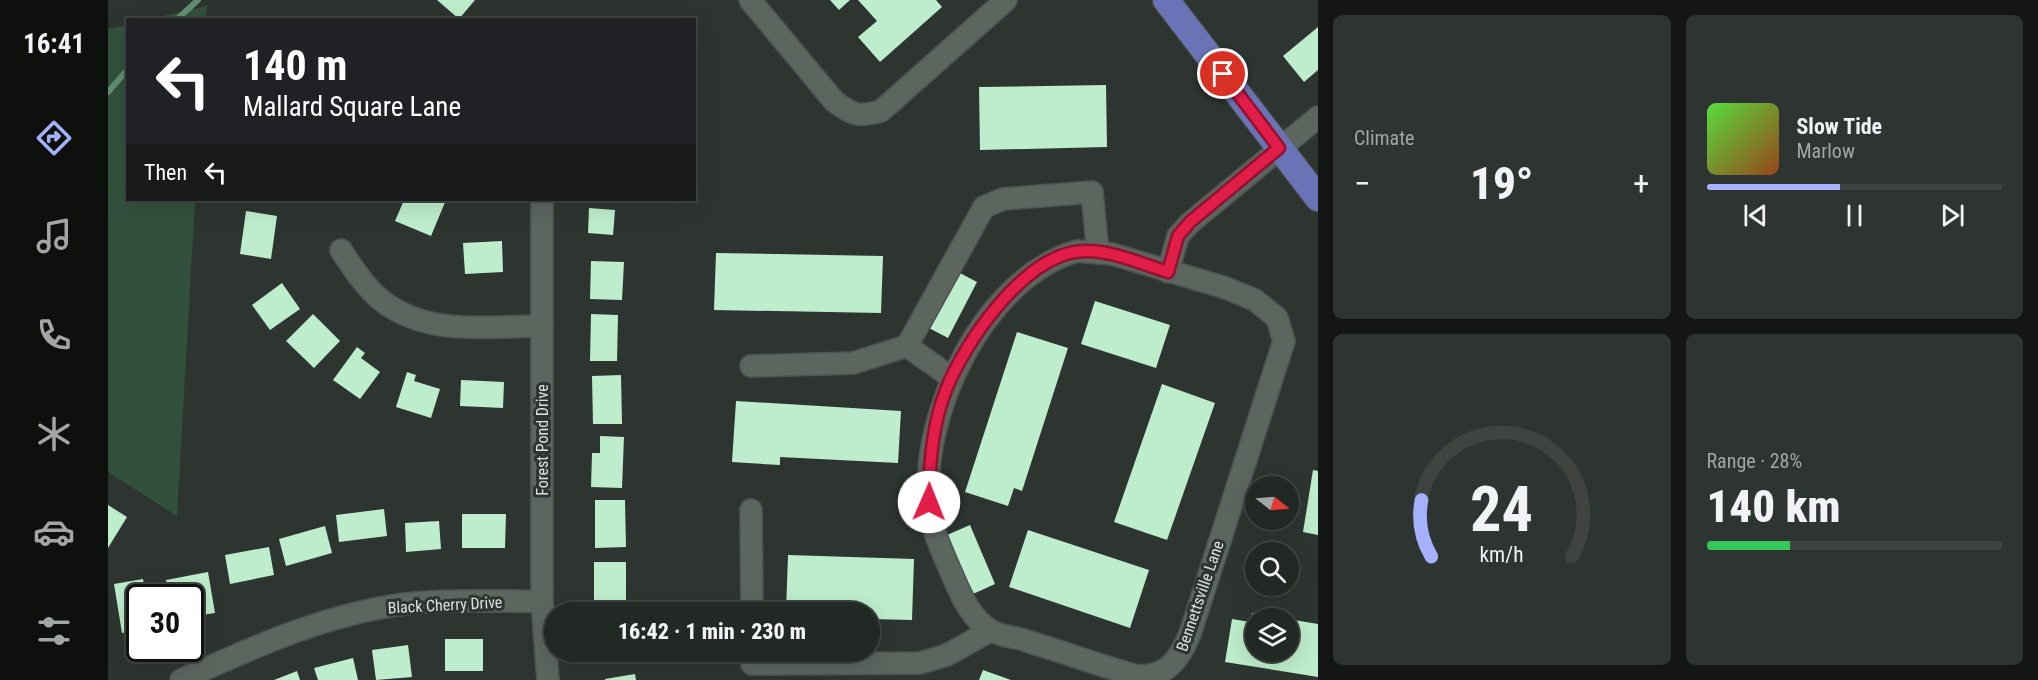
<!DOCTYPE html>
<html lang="en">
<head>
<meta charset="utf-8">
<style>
	:root { --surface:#222824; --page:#2e3431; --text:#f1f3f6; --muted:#a2a6a6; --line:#3f4441; --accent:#a6b1fc }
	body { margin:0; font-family:"Roboto Condensed",sans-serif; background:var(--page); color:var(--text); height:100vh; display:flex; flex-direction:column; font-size:22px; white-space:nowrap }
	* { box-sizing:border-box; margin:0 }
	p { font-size:20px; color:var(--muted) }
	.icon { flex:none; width:33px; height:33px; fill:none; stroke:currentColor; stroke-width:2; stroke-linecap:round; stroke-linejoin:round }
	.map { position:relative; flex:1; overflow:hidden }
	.sheet { display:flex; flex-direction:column; gap:15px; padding:15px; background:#131614; width:720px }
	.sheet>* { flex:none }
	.banner { position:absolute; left:18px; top:18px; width:570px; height:183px; border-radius:0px; box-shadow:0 6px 24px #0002,0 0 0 2px var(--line); background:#202124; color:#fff; overflow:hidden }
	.needle { width:39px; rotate:107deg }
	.fabs { position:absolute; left:1137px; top:476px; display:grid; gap:12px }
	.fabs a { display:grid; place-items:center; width:54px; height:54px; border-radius:50%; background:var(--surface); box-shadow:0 6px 24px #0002,0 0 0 2px var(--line); font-size:30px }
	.speed { position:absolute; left:18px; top:584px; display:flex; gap:12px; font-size:30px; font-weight:700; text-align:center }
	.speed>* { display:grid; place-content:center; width:78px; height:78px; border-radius:50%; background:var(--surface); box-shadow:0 6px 24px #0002,0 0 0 2px var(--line); line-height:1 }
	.speed .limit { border:3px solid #111; border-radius:9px; background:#fff; color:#111 }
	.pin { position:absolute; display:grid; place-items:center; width:51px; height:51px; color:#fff; margin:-26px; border:3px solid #fff; border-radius:50%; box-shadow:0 2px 6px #0007 }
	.me { position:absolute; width:66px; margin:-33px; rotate:1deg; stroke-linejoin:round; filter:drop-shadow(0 0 4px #0008) }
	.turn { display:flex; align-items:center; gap:21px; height:126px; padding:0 18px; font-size:27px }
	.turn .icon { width:78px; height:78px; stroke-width:2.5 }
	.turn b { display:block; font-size:42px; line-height:51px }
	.then { display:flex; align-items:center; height:57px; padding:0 18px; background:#0003; gap:12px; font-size:22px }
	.big { font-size:45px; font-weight:800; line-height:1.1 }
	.sheet .widget { flex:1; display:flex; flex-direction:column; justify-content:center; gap:9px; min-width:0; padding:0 21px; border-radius:9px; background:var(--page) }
	.sheet .dial { align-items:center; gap:0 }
	.dial svg { height:156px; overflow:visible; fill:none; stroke:var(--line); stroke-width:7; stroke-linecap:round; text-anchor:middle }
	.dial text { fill:var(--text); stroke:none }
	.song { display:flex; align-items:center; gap:18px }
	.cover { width:72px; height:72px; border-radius:9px; background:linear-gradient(135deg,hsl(110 70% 55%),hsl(20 70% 35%)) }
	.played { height:6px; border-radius:3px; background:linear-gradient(90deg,var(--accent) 45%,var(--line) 45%) }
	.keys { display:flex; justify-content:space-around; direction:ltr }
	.heat { display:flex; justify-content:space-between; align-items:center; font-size:33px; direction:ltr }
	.charge { height:9px; border-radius:4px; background:linear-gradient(90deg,#34c759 28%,var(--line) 0) }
	.sheet .tiles { flex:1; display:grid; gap:15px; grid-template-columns:repeat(2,1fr) }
	.trip { position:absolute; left:436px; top:602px; width:336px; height:60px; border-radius:30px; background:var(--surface); box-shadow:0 6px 24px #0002,0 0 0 2px var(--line); font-weight:800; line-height:60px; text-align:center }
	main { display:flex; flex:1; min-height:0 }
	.menu { display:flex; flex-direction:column; width:108px; justify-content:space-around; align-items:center; background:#0e100e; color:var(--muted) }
	.menu .icon { width:42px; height:42px }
	.menu .active { color:var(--accent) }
	.menu b { font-size:27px; color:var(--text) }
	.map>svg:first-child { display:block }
	.green { fill:#32513d }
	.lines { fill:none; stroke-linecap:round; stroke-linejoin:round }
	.stream { stroke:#618e70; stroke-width:6 }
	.building { fill:#bdedcc }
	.minor-casing { stroke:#4d534f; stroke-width:24 }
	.major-casing { stroke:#4d534f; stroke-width:28 }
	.minor { stroke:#5d655f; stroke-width:21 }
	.major { stroke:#6b73b7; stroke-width:26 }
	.route-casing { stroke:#92132f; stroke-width:15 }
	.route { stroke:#e11d48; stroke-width:10 }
	.labels { text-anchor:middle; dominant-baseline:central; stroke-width:6; stroke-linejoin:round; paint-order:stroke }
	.street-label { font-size:16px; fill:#dce0dd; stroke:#2e3530 }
</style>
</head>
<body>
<main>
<nav class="menu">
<b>16:41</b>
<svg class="icon active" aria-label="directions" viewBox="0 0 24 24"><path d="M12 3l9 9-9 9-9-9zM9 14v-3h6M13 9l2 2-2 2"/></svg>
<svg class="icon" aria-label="music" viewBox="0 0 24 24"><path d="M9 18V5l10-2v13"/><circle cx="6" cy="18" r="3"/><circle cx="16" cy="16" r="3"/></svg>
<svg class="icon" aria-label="phone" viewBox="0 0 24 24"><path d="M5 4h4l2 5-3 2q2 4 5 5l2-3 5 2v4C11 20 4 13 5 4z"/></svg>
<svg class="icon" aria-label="climate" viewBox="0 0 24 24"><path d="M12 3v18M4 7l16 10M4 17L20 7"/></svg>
<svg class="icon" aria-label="car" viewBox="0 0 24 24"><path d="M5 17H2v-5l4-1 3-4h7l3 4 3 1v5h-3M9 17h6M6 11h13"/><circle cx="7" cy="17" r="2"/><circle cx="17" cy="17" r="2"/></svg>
<svg class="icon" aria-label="filters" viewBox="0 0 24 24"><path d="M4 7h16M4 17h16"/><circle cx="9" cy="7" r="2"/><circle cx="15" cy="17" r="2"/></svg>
</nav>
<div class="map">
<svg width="1210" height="680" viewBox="0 0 1210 680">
	<rect width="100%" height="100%" fill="#2e3530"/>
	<g class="green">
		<path d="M99 6 98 19H42Z"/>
		<path d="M19 25 20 200H87L69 516 0 472V29Z"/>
	</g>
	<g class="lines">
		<g class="stream">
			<path d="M68 20 90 0"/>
			<path d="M0 92 20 69"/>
		</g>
	</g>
	<g class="building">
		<path d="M329 0H367L351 19Z"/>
		<path d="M722 0H742L731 10Z"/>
		<path d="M750 0H828L834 7 772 62 750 37 769 21Z"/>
		<path d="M1210 27V70L1196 82 1175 56Z"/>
		<path d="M998 85 999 147 872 150 871 87Z"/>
		<path d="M296 200H338L323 236 287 221Z"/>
		<path d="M481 208 507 210 505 235 480 233Z"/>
		<path d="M138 211 169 216 163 259 132 254Z"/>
		<path d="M394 241 395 272 357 274 355 243Z"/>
		<path d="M608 253 775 256 773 313 606 310Z"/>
		<path d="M483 261 516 262 514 300 482 299Z"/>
		<path d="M848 271 869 282 840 338 819 327Z"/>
		<path d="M174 283 192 309 162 330 144 305Z"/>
		<path d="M987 301 1062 325 1048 368 973 344Z"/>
		<path d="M205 314 232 341 206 368 178 341Z"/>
		<path d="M483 314 510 315 509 361H482Z"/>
		<path d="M909 332 960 348 914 491 906 488 900 506 857 492Z"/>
		<path d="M249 347 257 353 253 358 272 372 252 399 225 380Z"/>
		<path d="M299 372 308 375 306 381 332 389 323 418 288 407Z"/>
		<path d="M513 375 514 424H485L484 376Z"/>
		<path d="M353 380 396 382 395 408 352 406Z"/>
		<path d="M1054 384 1107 403 1059 540 1006 522Z"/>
		<path d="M628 401 793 411 790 463 672 457V465L624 462Z"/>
		<path d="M492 436 516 437 514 488 483 487 484 453H492Z"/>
		<path d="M1205 470 1210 471V535L1195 532Z"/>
		<path d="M487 500H517L518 547 487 548Z"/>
		<path d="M0 505 19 517 0 548Z"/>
		<path d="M276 509 279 536 231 542 228 515Z"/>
		<path d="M354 514H398L397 548H354Z"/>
		<path d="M331 521 333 549 298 552 297 523Z"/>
		<path d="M862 525 887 584 865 594 839 535Z"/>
		<path d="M217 526 224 553 178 566 171 539Z"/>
		<path d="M920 530 1041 570 1022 628 901 587Z"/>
		<path d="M161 547 166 575 122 584 117 555Z"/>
		<path d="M680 555 806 559 804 620 762 619V612H678Z"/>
		<rect x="486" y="562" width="32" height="38"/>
		<path d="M100 572 107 613 82 617V597H61L58 580Z"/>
		<path d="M35 579 38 597H32V630L14 633 6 584Z"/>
		<path d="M1144 613 1169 617 1148 618V651H1180V619L1210 624V677L1117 662 1124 619 1142 622Z"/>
		<rect x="337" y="639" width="38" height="32"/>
		<path d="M300 645 304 677 268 680 264 650Z"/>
		<path d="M488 651H532L531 662 488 660Z"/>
		<path d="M245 658 250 680H210L206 668Z"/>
		<path d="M875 670 903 680H871Z"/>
		<path d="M189 671 192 680H166Z"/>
		<path d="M527 674 528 680H497V679Z"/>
	</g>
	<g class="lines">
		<g class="minor-casing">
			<g id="minor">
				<path d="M642 0 726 101C745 116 751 117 773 111L898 0"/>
				<path d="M434 200V601L440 680"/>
				<path d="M233 250C244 267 257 287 273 300 319 337 380 326 434 326"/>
				<path d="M969 251 1004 254 1118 288 1147 300 1169 318 1176 341 1082 634C1071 660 1059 677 1029 676 991 665 954 652 916 640 906 637 891 636 882 630 860 616 852 592 842 570 833 549 823 528 821 505 812 414 876 278 969 251Z"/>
				<path d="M1060 272 1070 236 1082 223 1210 117"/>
				<path d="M643 366 745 363 799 346"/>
				<path d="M844 378 799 346 876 207 895 199 984 192 990 253"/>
				<path d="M643 510 644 612"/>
				<path d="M644 651V664L812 663 839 655 882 631"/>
				<path d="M73 680C141 649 209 618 283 606 332 598 384 602 434 601"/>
			</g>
		</g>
		<g class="major-casing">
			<path id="major" d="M1058 0 1210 198"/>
		</g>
		<use href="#minor" class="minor"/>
		<use href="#major" class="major"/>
	</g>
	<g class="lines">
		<g class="route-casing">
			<path id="route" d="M821 502C821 466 824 425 838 390 857 342 913 261 967 252 997 247 1031 263 1060 272L1070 236 1082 222 1171 148 1115 74"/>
		</g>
		<use href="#route" class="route"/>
	</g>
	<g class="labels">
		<g class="street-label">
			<text transform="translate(434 440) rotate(-90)">Forest Pond Drive</text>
			<text transform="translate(1092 596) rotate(-71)">Bennettsville Lane</text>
			<text transform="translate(337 605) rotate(-3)">Black Cherry Drive</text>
		</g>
	</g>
</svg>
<div class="fabs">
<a><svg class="needle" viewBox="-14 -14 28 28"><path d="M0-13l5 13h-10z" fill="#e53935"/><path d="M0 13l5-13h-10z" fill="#a2a6a6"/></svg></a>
<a><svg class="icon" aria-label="search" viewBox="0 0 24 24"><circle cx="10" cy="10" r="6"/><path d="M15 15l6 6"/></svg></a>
<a><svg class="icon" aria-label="layers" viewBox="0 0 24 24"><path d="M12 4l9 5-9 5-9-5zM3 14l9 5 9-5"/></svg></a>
</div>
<div class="speed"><div class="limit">30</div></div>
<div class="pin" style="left:1115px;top:74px;background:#d93025"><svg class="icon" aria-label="arrive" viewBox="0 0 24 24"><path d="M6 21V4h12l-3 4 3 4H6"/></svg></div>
<svg class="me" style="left:821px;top:502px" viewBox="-20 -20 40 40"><circle r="19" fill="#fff"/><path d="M0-13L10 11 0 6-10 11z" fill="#e11d48"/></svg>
<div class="trip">16:42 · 1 min · 230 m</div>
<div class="banner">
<div class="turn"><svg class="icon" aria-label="left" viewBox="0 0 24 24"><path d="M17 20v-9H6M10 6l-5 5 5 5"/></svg><div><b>140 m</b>Mallard Square Lane</div></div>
<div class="then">Then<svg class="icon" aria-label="left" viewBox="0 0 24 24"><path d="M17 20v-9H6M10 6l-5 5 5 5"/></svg></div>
</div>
</div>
<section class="sheet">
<div class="tiles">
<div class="widget"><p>Climate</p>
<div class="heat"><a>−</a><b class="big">19°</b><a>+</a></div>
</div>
<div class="widget">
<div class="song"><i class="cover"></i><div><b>Slow Tide</b><p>Marlow</p></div></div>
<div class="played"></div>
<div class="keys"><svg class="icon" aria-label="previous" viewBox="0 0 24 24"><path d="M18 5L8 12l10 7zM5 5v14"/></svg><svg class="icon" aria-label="pause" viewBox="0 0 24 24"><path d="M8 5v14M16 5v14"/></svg><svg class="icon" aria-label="next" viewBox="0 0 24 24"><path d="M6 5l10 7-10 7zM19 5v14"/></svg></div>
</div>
<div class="widget dial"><svg viewBox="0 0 100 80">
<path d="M14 69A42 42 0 1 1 86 69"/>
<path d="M14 69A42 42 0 0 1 9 40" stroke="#a6b1fc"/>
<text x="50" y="56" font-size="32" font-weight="700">24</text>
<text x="50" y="72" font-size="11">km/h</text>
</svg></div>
<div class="widget"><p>Range · 28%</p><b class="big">140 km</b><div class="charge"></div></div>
</div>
</section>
</main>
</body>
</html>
